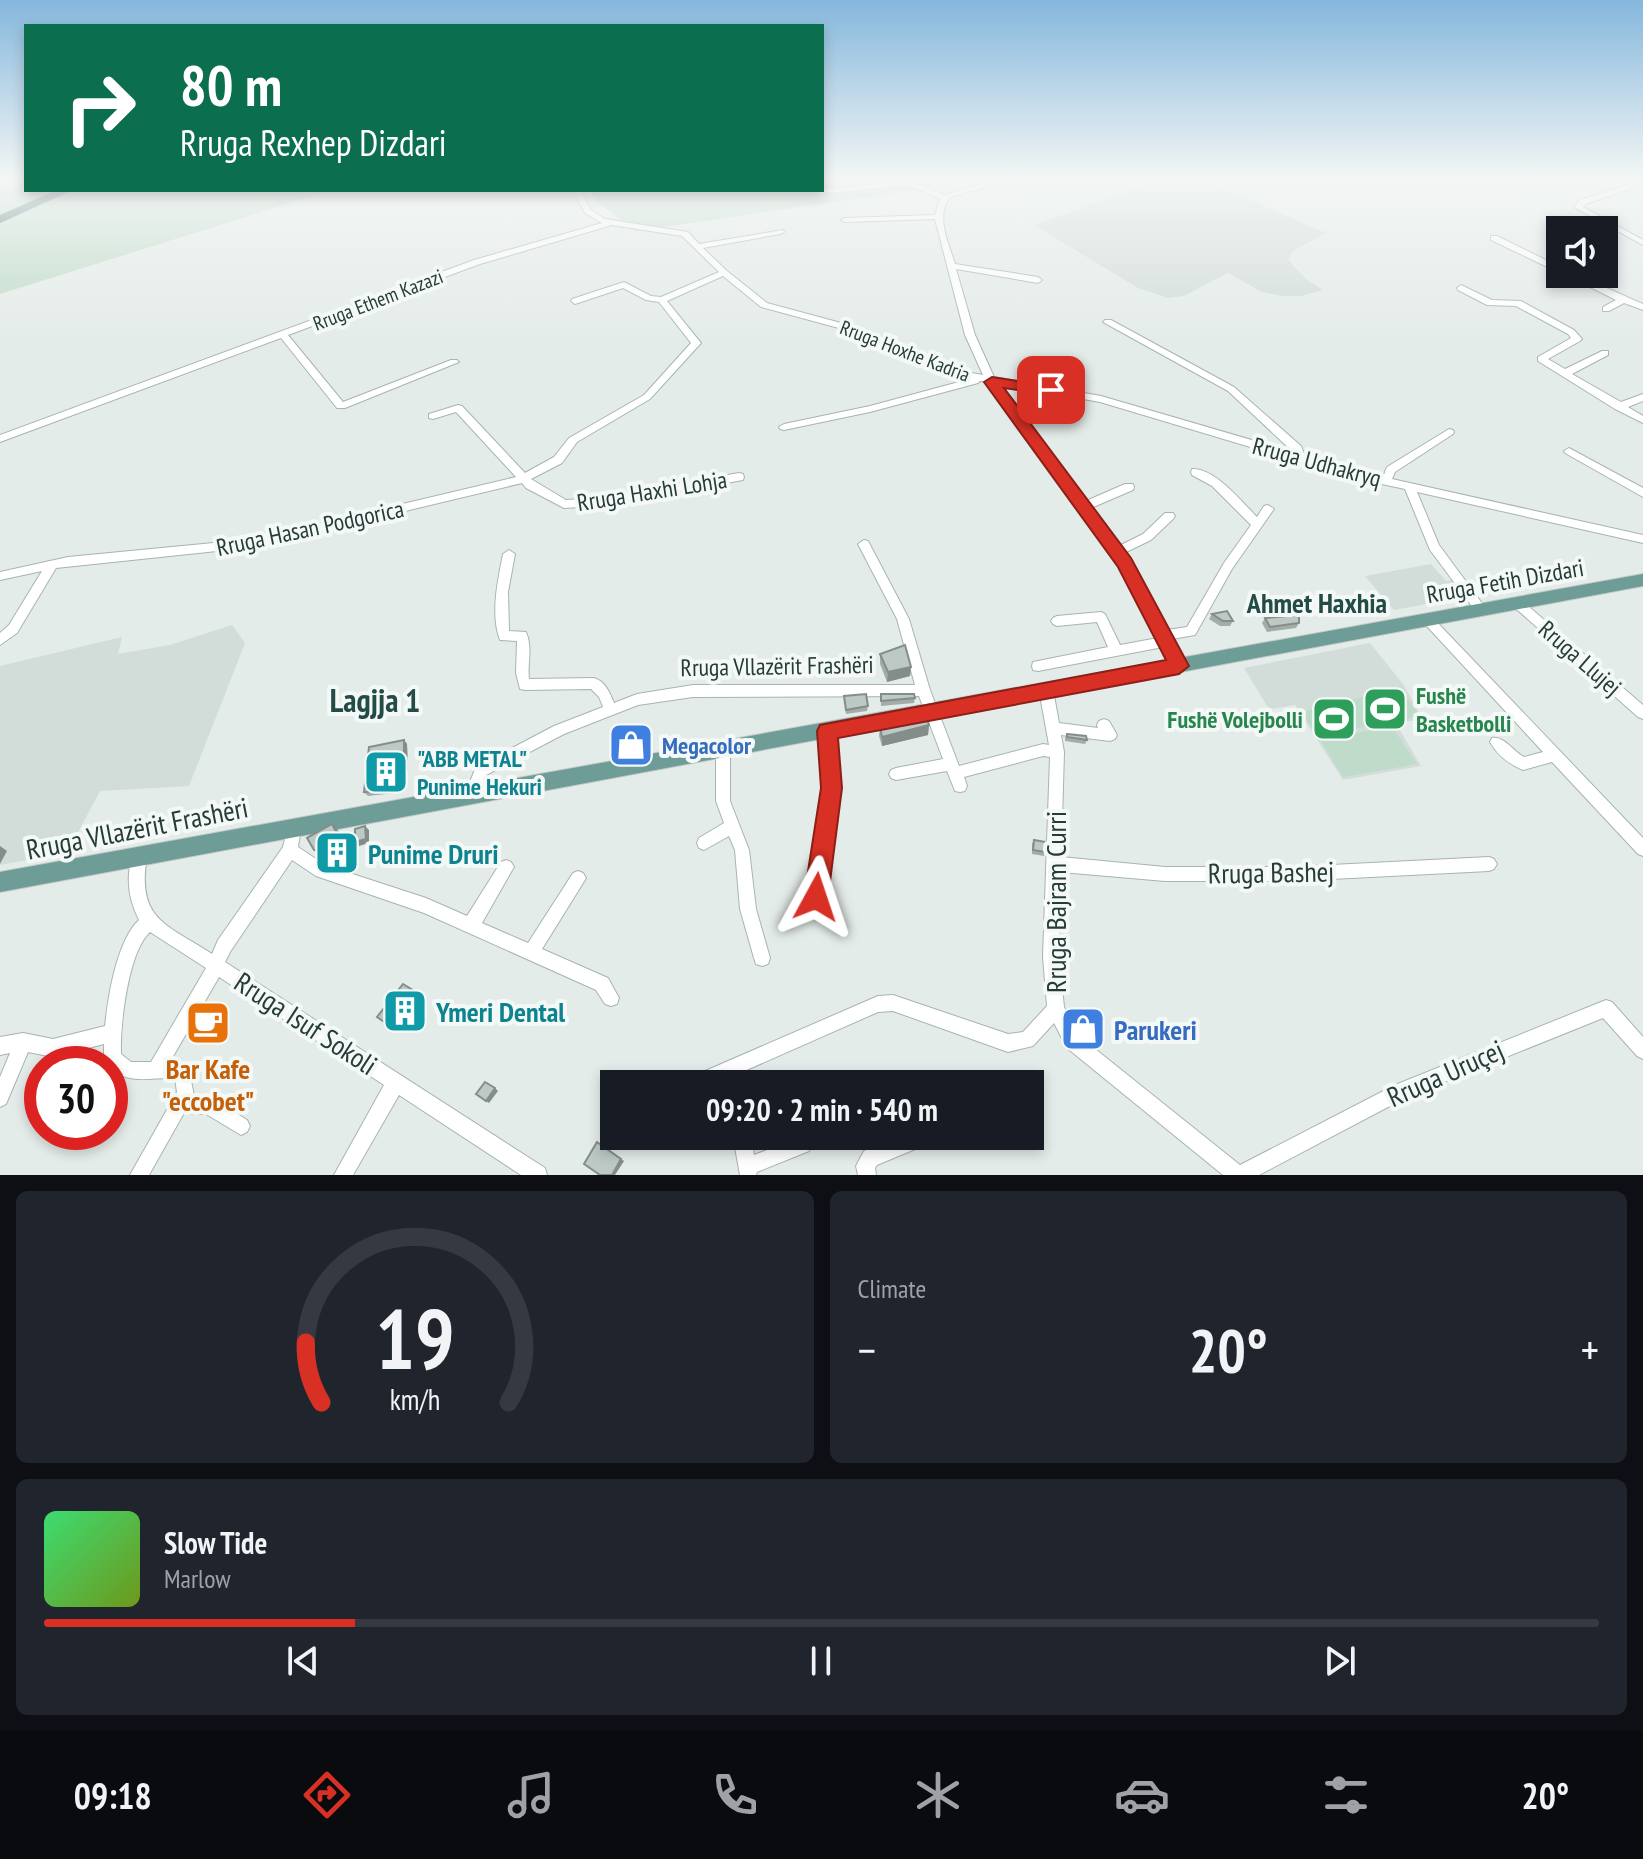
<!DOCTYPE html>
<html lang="en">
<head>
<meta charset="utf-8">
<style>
	:root { --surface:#171b24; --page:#20242c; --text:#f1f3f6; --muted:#9ea1a6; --line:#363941; --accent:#d93025 }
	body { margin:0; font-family:"PT Sans Narrow",sans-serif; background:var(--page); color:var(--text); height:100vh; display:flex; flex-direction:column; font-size:30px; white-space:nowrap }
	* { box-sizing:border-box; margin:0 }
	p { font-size:26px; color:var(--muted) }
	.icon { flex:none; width:44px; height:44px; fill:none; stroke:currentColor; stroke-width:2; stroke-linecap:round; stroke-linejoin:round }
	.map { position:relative; height:1175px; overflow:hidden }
	.side { display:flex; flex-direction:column; gap:16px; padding:16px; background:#0d0f14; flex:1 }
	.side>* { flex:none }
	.guide { position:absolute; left:24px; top:24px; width:800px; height:168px; border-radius:0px; box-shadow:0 4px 12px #0003; background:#0b6e4f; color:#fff; overflow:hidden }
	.buttons { position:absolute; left:1546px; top:216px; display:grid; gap:16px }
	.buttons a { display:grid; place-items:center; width:72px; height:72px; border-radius:0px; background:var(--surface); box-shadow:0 4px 12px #0003; font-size:40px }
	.speed { position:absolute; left:24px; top:1046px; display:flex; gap:16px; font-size:40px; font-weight:700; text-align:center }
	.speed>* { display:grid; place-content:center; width:104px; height:104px; border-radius:50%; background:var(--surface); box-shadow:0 4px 12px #0003; line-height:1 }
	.speed .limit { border:12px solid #d22; background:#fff; color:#111 }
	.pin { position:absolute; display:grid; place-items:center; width:68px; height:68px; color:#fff; margin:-34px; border-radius:16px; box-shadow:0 4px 12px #0006 }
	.me { position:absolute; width:88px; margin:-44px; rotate:5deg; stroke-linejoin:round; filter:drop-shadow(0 0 6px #0008) }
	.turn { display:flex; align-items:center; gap:28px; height:168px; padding:0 24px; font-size:36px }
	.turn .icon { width:104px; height:104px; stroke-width:2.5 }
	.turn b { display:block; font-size:56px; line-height:68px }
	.big { font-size:60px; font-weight:700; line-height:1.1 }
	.side .tile { flex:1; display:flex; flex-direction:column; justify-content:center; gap:12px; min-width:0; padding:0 28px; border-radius:12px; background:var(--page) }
	.side .dial { align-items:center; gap:0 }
	.dial svg { height:208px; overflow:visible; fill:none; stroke:var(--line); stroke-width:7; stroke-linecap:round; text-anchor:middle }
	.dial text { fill:var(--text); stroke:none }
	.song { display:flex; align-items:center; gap:24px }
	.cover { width:96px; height:96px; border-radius:12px; background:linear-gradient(135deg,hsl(140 70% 55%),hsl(80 70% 35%)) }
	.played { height:8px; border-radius:4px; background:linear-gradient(90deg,var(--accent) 20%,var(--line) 20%) }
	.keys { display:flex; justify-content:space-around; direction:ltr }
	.heat { display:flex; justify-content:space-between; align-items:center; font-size:44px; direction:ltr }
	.side .tiles { flex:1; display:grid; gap:16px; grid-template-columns:1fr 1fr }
	.tile:last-child { grid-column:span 2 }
	.trip { position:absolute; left:600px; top:1070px; width:444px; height:80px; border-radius:0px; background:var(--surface); box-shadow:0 4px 12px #0003; font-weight:700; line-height:80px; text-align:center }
	.menu { display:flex; height:128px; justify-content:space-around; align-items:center; background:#090b0e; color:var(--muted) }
	.menu .icon { width:56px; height:56px }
	.menu .active { color:var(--accent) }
	.menu b { font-size:36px; color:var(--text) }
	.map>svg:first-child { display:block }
	.built { fill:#d2dcd8 }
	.green { fill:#bfdbc9 }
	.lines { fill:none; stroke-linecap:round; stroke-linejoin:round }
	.minor-casing { stroke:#a7b4b0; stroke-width:2 }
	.major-casing { stroke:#c2c8c7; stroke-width:2 }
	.highway-casing { stroke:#c2c8c7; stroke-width:2 }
	.minor { fill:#fff; fill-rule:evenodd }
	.major { fill:#6d9d96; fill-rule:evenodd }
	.highway { fill:#336560; fill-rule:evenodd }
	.wall { fill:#a2ada9 }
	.shaded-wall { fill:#848d8a }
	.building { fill:#bcc9c5; stroke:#848d8a; stroke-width:2 }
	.route { fill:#d93025; stroke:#8d1f18; stroke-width:2 }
	.labels { text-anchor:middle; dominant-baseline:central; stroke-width:8; stroke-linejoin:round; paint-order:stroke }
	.far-street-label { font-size:20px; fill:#253c38; stroke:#f4f9f7 }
	.street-label { font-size:24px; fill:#253c38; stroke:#f4f9f7 }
	.leisure-label { font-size:24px; font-weight:bold; fill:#27864d; stroke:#f4f9f7; text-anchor:start }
	.shop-label { font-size:24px; font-weight:bold; fill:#366cbe; stroke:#f4f9f7; text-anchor:start }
	.culture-label { font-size:24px; font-weight:bold; fill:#0d838f; stroke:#f4f9f7; text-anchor:start }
	.quarter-label { font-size:28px; font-weight:bold; fill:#234c46; stroke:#f4f9f7 }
	.near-street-label { font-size:28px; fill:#253c38; stroke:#f4f9f7 }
	.near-culture-label { font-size:28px; font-weight:bold; fill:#0d838f; stroke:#f4f9f7; text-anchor:start }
	.near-shop-label { font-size:28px; font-weight:bold; fill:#366cbe; stroke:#f4f9f7; text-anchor:start }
	.near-food-label { font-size:28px; font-weight:bold; fill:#c56008; stroke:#f4f9f7 }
	.district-label { font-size:32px; font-weight:bold; fill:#234c46; stroke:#f4f9f7 }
</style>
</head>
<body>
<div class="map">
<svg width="1643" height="1175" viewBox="0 0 1643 1175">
	<rect width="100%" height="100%" fill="#e4ece9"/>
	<g class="built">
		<path d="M1143 177H1197L1326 233 1293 251 1288 260 1307 280 1323 290 1301 296H1282L1262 292 1228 273 1184 296 1168 298 1138 288 1034 225 1144 186Z"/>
		<path d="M1431 564 1446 581 1452 580 1464 597 1394 610 1365 576Z"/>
		<path d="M232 625 245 643 189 786 100 791 67 853 0 865 7 851H0V666L122 637 118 654 170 645Z"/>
		<path d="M1370 643 1403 684 1423 720 1395 722 1421 766 1343 780 1295 705 1272 709 1267 706 1244 668Z"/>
	</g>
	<g class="green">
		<path d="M0 177H26V190H332L0 294Z"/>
		<path d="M822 177H972L917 190 636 231 596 201 590 190H822Z"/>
		<path d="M1399 688 1420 716 1317 736 1302 712Z"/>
		<path d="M1392 727 1417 764 1343 777 1320 739Z"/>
	</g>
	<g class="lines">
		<g class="minor-casing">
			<g id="minor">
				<path d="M1005 177H1018L951 197C934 214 949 244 955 264L1038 277 1042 280 1038 283 956 269 975 335 994 377 1101 396 1293 452 1228 391 1103 322 1105 320H1111L1234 387 1301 446 1305 456 1383 477 1387 467 1449 429 1453 430 1454 432 1453 434 1395 472 1392 479 1643 535V543L1417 492 1439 545 1487 610 1485 613H1477L1430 550 1405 489 1354 478 1100 402 1000 384 1086 501 1125 484H1133L1134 487 1133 490 1091 508 1119 546 1143 534 1165 513H1173L1175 516 1173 519 1151 540 1124 553 1167 630 1187 627 1224 563 1251 525 1212 486 1192 475 1191 472 1192 469C1215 468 1241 501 1257 517L1264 506 1268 505 1274 509 1232 569 1195 635 1172 639 1185 666 1184 670 1179 671 1174 670 1163 647 1038 671 1033 670 1032 666 1033 662 1108 647 1097 622 1057 626 1053 624 1051 621 1053 618 1057 616 1101 612 1105 614 1120 645 1158 638 1120 566 1081 511 1078 510 1077 506 988 382 980 381 978 383 870 412 784 430 780 429 779 427 784 424 870 406 970 379 949 375 861 334 761 307 723 276 667 301 701 343 650 399 577 442 562 463 531 479 566 500 596 498 739 473 743 474 744 477 743 480 596 506 564 508 526 488 522 483 255 547 56 568 17 633 0 645V633L9 625 42 571 0 580V572L68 557 255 539 516 477 456 412 433 419 429 418V414L458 405 462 406 525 473 554 457 569 438 644 395 691 343 659 302 646 300 623 288 575 304 571 301 572 299 624 282 651 296 661 297 719 272 682 236 612 225 480 264 288 335 343 402 451 360H457L459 362 345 408H337L281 338 0 442V435L474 260 602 223 585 213 572 190H580L591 210 605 219 688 232 699 244 783 230 784 232 780 234 703 248 727 271 767 303 867 330 954 370 983 375 965 335 935 219 845 222 841 220 845 218 935 215 940 199 910 185 828 193 824 191 828 189 911 181 944 195Z"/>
				<path d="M1643 180V184L1586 204 1583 207 1643 240V245L1574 207 1580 200Z"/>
				<path d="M1491 236H1497L1560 267V273L1491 240Z"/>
				<path d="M1564 274H1575L1643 304V310L1624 303 1609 311H1603V307L1616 300Z"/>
				<path d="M1461 285 1492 300 1521 301 1574 330 1582 339 1580 341 1548 359 1565 369 1602 351H1608V355L1572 374 1621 402 1643 394V401L1628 407 1643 416V423L1615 409 1538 361V357L1571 338 1568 334 1516 306 1487 305 1458 290 1457 288Z"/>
				<path d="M1569 448 1643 488V497L1565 453 1564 451Z"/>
				<path d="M864 540 868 541 909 619 930 690 959 766 1043 744 1049 745 1039 690 1041 686 1046 684 1051 686 1053 690 1059 723 1098 728 1097 725 1099 721 1104 719 1109 721 1117 735 1115 739 1110 741 1061 735 1064 752 1061 857 1165 867H1292L1489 857 1494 859 1497 864 1494 869 1489 871 1292 881H1165L1061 872 1059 957 1064 1007 1079 1036 1240 1165 1395 1085 1606 1000 1612 1002 1643 1037V1059L1637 1056 1603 1018 1407 1097 1259 1175H1223L1067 1048 1054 1023 1033 1046 1008 1052 893 1011 878 1012 715 1084H686L689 1078 878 996 893 995 1008 1034 1023 1032 1047 1006 1043 957 1050 757 1043 756 964 777 967 786 965 791 960 792 955 791 947 771 896 780 891 778 889 774 891 770 896 768 943 759 919 696 693 697 638 705 564 734 486 775 477 799 472 801 467 799 465 794 476 767 554 726 603 707 599 697 591 689 525 690 520 689 516 673 517 641 500 640C490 615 498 579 503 554L509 550 515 554 508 592 509 631 526 632C533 648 527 663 529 679L594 678C605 681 610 693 614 703L637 694 693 685H915L897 619 858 544Z"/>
				<path d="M1517 598 1521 600 1643 705V719L1638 717 1513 606 1511 603 1513 600Z"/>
				<path d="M1428 615 1432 617 1643 838V856L1638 854 1552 762 1523 770C1509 764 1498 756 1490 742L1492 738C1503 735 1513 751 1524 757L1543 752 1424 623 1422 620 1424 617Z"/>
				<path d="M827 725 832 727 834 731 838 788 824 897 821 902 816 905 811 902 808 897 824 788 820 731 822 727Z"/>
				<path d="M723 742 728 744 730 748V801L749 850 756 909 770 958 768 964 762 966 756 964 754 958 740 909 735 850 729 836 704 850 699 848 697 843 699 838 724 823 716 801V748L718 744Z"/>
				<path d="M294 820 299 822 301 827 298 847 325 865 426 898 467 916 501 862 506 860 511 862 514 867 511 872 482 923 528 943 573 873 578 871 583 873 586 878 583 883 542 949 608 978 619 998 617 1004 611 1006 605 1004 596 990 424 913 316 876 292 860 230 952 225 962 545 1168 547 1175H521L399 1095 353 1175H334L384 1085 219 977 171 1060 188 1065 194 1096H208L214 1099 247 1120 250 1126 247 1132 241 1135 206 1114 184 1113 149 1175H130L177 1092 175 1078C151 1077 131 1085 110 1069V1064H108L104 1054V1044L53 1057 28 1052 6 1104 0 1107V1077L10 1053 0 1055V1037L23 1033 53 1039 105 1026C108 997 117 940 139 920 128 898 125 875 134 851L139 849 144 851 147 856C136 920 166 924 212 954L218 940 283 847 289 822ZM150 932 206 968 151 1062H131L121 1054C120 1025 128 952 150 932Z"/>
				<path d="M733 1136H751L754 1155 793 1140 792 1136H810L812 1145 809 1151 757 1172 756 1175H740Z"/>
				<path d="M903 1136H935L932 1142 877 1165 875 1168 876 1175H858L856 1166 864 1151Z"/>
			</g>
		</g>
		<g class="major-casing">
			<path id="major" d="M1643 574V586L0 892V872Z"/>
		</g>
		<g class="highway-casing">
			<path id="highway" d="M57 190H73L0 223V215Z"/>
		</g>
		<use href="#minor" class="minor"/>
		<use href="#major" class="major"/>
		<use href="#highway" class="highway"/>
	</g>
	<g class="wall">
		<path d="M1212 614 1233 621 1230 626H1220L1209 619Z"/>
		<path d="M1265 618 1299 623 1296 628 1267 632 1262 623Z"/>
		<path d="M880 654 911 667 910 676 887 682 880 664Z"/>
		<path d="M881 694 915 698 914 703 881 706Z"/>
		<path d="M844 696 868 706 867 711 846 714Z"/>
		<path d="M929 725 928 735 882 746 879 736 880 727Z"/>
		<path d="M1067 734 1087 740 1085 744 1065 741V738Z"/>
		<path d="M404 740 407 744 408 770 396 774 395 793 368 796 364 792Z"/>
		<path d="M344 837 355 856 339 866 327 863 314 850Z"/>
		<path d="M1034 840 1045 852 1044 856 1032 854V844Z"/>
		<path d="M1079 1022 1101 1030 1088 1040 1076 1025Z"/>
	</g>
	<g class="shaded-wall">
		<path d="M911 667 910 676 887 682 888 672Z"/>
		<path d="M929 725 928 735 882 746V737Z"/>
		<path d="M639 727 643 749 621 753 618 744Z"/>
		<path d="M404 740 407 744 408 770 396 774 395 793 392 789 393 769Z"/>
		<path d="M332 824 344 837 355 856 339 866 326 854Z"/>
		<path d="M365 826 369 830V843L359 846 355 842Z"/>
		<path d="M0 846 7 851 0 864Z"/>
		<path d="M416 992 424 999 398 1032 390 1026Z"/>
		<path d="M495 1088 498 1091 489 1103 486 1101Z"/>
		<path d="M621 1159 624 1161 615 1175H612Z"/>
	</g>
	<g class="building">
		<path d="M1227 611 1233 621H1223L1212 614Z"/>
		<path d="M1299 615V623L1270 627 1265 618Z"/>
		<path d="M905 645 911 667 888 672 880 654Z"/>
		<path d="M866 694 868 706 846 710 844 696Z"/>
		<path d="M881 694H914L915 698 881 701Z"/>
		<path d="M926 716 929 725 882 737 880 727Z"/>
		<path d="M639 727 640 739 618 744 617 731Z"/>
		<path d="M1067 734 1086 736 1087 740 1067 737Z"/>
		<path d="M404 740V766L393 769 392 789 364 792 369 747Z"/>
		<path d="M332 824 342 843 326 854 314 850 307 838Z"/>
		<path d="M365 826 366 839 355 842V829Z"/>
		<path d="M1034 840 1046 842 1045 852 1033 850Z"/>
		<path d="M403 984 416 992 390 1026 377 1017Z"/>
		<path d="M1094 1017 1101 1030 1091 1037 1079 1022Z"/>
		<path d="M485 1082 495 1088 486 1101 476 1094Z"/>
		<path d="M597 1142 621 1159 612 1175H600L584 1164Z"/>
	</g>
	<linearGradient id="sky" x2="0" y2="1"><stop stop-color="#85b7dc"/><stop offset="0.52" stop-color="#f3f6f5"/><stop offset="1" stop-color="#f3f6f5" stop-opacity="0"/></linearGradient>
	<rect width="1643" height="342" fill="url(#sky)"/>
	<path class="route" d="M992 377 1056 387V393L1051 395 1004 388 1131 558 1189 666 1179 674 838 738 842 788 828 897 825 905 816 908 808 905 804 897 821 788 817 731 820 725 1166 660 1118 567 984 382Z"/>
	<defs>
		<g id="stadium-square" transform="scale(2.3)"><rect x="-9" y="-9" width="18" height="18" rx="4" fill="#2e9e5b" stroke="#f4f9f7"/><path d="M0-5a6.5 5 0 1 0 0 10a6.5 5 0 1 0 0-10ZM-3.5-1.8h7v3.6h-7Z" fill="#fff"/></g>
		<g id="shop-square" transform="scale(2.3)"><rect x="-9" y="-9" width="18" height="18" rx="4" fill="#3f7fe0" stroke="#f4f9f7"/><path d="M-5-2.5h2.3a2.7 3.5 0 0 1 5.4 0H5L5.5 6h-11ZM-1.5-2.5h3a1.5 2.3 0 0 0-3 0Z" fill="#fff"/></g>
		<g id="building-square" transform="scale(2.3)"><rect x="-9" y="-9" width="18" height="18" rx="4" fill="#0f9aa8" stroke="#f4f9f7"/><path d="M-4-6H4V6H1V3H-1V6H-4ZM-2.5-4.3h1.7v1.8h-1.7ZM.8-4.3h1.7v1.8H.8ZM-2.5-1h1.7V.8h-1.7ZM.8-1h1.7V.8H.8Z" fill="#fff"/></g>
		<g id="cafe-square" transform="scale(2.3)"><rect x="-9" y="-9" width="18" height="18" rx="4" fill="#e8710a" stroke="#f4f9f7"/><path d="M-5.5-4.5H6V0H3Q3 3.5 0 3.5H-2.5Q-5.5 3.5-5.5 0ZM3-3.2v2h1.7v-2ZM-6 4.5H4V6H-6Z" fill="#fff"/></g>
	</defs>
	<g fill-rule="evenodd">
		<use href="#stadium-square" x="1385" y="709"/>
		<use href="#stadium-square" x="1334" y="719"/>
		<use href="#shop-square" x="631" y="745"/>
		<use href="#building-square" x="386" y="772"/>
		<use href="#building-square" x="337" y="853"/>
		<use href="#building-square" x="405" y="1011"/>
		<use href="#cafe-square" x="208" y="1023"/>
		<use href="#shop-square" x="1083" y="1029"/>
	</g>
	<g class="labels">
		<g class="far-street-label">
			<text transform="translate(378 300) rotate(-21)">Rruga Ethem Kazazi</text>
			<text transform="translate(905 351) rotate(21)">Rruga Hoxhe Kadria</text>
		</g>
		<g class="street-label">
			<text transform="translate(1317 462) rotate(15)">Rruga Udhakryq</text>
			<text transform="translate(652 491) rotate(-9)">Rruga Haxhi Lohja</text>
			<text transform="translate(310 528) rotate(-12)">Rruga Hasan Podgorica</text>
			<text transform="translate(1505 581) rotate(-10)">Rruga Fetih Dizdari</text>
			<text transform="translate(1580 658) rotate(41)">Rruga Llujej</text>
			<text transform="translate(777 666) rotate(-1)">Rruga Vllazërit Frashëri</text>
		</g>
		<g class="leisure-label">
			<text x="1416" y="695">Fushë<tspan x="1416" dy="28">Basketbolli</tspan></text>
			<text x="1303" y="719" text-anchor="end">Fushë Volejbolli</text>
		</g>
		<g class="shop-label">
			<text x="662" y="745">Megacolor</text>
		</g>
		<g class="culture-label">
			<text x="417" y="758">"ABB METAL"<tspan x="417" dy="28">Punime Hekuri</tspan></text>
		</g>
		<g class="quarter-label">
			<text x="1317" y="602">Ahmet Haxhia</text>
		</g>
		<g class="near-street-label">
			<text transform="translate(137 828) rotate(-11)">Rruga Vllazërit Frashëri</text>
			<text transform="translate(1271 872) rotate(-1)">Rruga Bashej</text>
			<text transform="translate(1055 902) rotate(-90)">Rruga Bajram Curri</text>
			<text transform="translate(306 1023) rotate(33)">Rruga Isuf Sokoli</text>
			<text transform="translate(1445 1073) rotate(-24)">Rruga Uruçej</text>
		</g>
		<g class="near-culture-label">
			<text x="368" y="853">Punime Druri</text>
			<text x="436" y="1011">Ymeri Dental</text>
		</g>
		<g class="near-shop-label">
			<text x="1114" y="1029">Parukeri</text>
		</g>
		<g class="near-food-label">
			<text x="208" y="1068">Bar Kafe<tspan x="208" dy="32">"eccobet"</tspan></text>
		</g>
		<g class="district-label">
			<text x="375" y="700">Lagjja 1</text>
		</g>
	</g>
</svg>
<div class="buttons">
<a><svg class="icon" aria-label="sound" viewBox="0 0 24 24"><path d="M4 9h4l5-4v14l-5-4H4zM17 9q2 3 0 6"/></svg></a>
</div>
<div class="speed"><div class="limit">30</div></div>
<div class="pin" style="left:1051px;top:390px;background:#d93025"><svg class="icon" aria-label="arrive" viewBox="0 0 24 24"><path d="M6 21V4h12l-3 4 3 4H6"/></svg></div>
<svg class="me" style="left:816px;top:897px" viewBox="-20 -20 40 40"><path d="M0-17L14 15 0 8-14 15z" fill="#d93025" stroke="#fff" stroke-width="4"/></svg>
<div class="trip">09:20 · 2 min · 540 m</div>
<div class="guide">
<div class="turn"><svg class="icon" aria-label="right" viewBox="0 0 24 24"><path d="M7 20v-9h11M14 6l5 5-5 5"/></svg><div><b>80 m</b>Rruga Rexhep Dizdari</div></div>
</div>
</div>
<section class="side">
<div class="tiles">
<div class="tile dial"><svg viewBox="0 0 100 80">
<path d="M14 69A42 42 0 1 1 86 69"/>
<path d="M14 69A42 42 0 0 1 8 46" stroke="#d93025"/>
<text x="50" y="56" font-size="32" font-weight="700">19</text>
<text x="50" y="72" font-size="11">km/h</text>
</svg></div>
<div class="tile"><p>Climate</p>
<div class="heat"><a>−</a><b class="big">20°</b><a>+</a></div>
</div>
<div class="tile">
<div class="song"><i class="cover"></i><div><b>Slow Tide</b><p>Marlow</p></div></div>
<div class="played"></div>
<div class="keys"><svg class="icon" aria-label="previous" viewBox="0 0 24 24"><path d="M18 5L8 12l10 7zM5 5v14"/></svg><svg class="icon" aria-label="pause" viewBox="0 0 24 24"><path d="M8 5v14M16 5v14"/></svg><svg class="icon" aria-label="next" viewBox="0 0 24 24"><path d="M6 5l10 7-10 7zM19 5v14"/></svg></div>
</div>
</div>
</section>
<nav class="menu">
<b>09:18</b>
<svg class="icon active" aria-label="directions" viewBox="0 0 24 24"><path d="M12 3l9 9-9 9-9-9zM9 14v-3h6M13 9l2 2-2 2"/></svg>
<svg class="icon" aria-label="music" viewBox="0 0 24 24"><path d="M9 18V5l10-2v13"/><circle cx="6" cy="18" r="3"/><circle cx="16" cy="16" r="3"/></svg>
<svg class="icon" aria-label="phone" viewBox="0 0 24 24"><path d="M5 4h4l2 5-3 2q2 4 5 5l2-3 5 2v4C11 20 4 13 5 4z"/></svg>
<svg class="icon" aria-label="climate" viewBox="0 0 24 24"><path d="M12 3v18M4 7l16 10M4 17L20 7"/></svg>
<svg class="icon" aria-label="car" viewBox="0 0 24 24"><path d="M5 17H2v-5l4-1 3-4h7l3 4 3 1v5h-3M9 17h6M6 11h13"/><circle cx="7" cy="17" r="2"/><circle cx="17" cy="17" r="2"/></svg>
<svg class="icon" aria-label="filters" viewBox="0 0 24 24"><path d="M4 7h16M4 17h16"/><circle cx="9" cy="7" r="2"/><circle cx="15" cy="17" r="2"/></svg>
<b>20°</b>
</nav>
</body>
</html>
